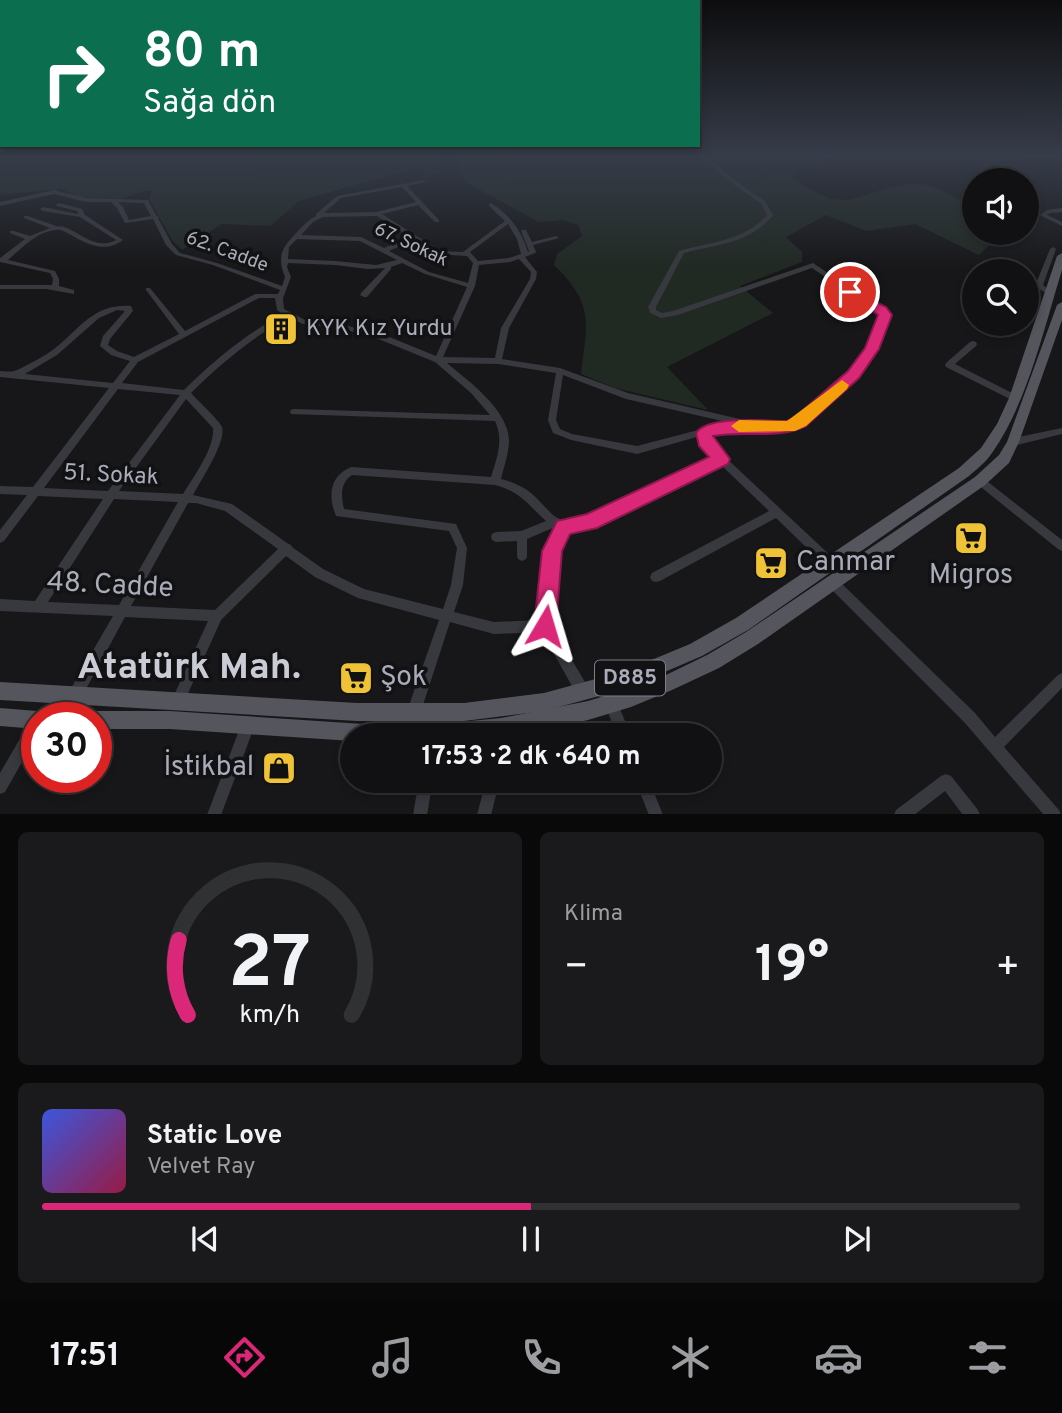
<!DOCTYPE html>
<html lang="tr">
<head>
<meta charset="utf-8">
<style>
	:root { --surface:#111113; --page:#1a1a1c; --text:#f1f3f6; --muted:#9c9da0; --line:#303133; --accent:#db2777 }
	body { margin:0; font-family:Overpass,sans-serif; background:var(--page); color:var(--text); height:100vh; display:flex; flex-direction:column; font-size:26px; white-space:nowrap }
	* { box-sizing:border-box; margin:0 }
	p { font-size:23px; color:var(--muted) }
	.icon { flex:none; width:38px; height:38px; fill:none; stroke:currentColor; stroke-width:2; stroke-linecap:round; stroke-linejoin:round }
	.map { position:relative; height:814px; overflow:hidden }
	.panel { display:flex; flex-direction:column; gap:18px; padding:18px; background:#09090a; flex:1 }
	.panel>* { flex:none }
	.hud { position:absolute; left:0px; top:0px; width:700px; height:147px; box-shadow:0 4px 10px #0003,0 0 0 2px var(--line); background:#0b6e4f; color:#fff; overflow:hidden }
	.tools { position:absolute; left:962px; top:168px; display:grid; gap:14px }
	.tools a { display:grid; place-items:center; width:77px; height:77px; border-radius:50%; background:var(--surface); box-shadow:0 4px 10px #0003,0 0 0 2px var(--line); font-size:35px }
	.speed { position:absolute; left:21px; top:702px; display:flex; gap:14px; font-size:35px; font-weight:700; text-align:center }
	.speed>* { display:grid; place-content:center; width:91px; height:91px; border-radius:50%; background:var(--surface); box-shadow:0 4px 10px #0003,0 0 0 2px var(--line); line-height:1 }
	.speed .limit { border:10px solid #d22; background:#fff; color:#111 }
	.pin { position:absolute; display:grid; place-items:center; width:60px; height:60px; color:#fff; margin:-30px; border:4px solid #fff; border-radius:50%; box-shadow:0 2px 7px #0007 }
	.me { position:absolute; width:77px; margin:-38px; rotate:7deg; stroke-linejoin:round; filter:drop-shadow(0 0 5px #0008) }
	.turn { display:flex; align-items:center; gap:24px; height:147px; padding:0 28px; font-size:32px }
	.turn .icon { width:91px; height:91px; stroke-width:2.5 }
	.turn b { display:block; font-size:49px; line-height:60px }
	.big { font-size:52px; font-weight:700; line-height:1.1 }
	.panel .tile { flex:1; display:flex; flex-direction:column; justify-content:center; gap:10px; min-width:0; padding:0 24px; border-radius:10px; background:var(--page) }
	.panel .dial { align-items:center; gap:0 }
	.dial svg { height:182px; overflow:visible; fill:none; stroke:var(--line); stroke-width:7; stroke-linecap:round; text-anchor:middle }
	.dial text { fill:var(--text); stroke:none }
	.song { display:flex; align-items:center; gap:21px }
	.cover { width:84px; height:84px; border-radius:10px; background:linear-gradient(135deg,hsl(230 70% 55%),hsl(340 70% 35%)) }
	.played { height:7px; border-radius:4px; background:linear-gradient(90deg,var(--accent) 50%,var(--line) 50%) }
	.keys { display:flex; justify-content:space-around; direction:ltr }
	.heat { display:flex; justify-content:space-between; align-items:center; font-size:38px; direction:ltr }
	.panel .tiles { flex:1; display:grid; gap:18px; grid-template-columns:1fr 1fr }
	.tile:last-child { grid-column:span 2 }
	.trip { position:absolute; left:340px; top:723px; width:382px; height:70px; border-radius:35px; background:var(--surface); box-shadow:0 4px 10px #0003,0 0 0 2px var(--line); font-weight:700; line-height:70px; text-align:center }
	.dock { display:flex; height:112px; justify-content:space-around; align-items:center; background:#070708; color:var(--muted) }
	.dock .icon { width:49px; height:49px }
	.dock .selected { color:var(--accent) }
	.dock b { font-size:32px; color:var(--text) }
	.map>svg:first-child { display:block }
	.green { fill:#212923 }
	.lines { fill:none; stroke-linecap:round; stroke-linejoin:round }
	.minor { fill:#38393e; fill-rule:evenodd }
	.major { fill:#54555d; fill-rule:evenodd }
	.route { fill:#db2777; stroke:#8e194d; stroke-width:2 }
	.slow { fill:#f59e0b }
	.labels { text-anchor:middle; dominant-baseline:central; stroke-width:7; stroke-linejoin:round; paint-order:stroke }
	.far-street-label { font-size:19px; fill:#a9adb9; stroke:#121214 }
	.shield { fill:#121214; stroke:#7c7e88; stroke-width:2 }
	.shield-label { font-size:21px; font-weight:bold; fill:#a9adb9 }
	.poi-label { font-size:23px; fill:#a9adb9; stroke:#121214; text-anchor:start }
	.street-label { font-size:23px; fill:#a9adb9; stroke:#121214 }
	.near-poi-label { font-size:28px; fill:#a9adb9; stroke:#121214; text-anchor:start }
	.near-street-label { font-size:28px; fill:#a9adb9; stroke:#121214 }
	.near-district-label { font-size:37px; font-weight:bold; fill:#caccd5; stroke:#121214 }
</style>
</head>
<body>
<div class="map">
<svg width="1062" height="815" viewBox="0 0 1062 815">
	<rect width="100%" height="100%" fill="#171719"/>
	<g class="green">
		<path d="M0 155H440L443 171 428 177 419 167 299 201 270 226 222 224 182 250 172 240 149 199 152 191H145L121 199 79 197 61 189 0 195Z"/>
		<path d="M463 155H821L831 160 800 169 792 176C848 222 856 188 914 184 933 182 958 200 975 208V233H1003L979 255 915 224 866 231 826 215 786 237 802 252V262L740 286 773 313 667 367 708 410 615 388 581 374C587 322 595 305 554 265L557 254 582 236 578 225 563 220 539 222 465 182 458 164Z"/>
	</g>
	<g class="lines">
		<g class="minor">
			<path d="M699 155H705L741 185 765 201 773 215C750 244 717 244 684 253L656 307V310L662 313 673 311 813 263 871 302H875V305L889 315 883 332 876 348 865 364 842 389 803 424 777 432 755 429 721 430 708 434 709 441 724 456 848 572 850 576 848 580 844 581 840 580 776 518 660 581 656 582 652 581 650 577 652 573 769 511 720 464 594 525 575 530H568L557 551 551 625 588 687 589 692 588 697 583 698 578 697 542 632 494 634 450 622 421 711 419 716 414 718 409 716 407 711 439 620 358 598 315 577 286 556 221 620 181 709 176 710 171 709 170 704 208 621 125 617 80 700 75 701 70 700 69 695 70 690 113 616 0 611V599L35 601 103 499 38 496 4 541 0 543V530L27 495 0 494V486L33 487 109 388 0 377V371C17 373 16 370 31 363 41 358 51 352 59 345 82 325 97 303 131 306L133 311 110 339 108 345 117 351 134 357 179 334 146 290V288H150L185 331 255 294H278L280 290 213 265 176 255 166 245 153 219 125 223 117 208 111 202H86L54 194 0 206V202L54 190 86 198 148 200 156 215 159 217 158 218 172 244 180 253 217 263 282 286 285 277C276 255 283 247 298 231 304 225 308 220 316 216V214L337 196 425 180V182L407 186 439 220V222H435L418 205 382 214 440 251 463 252 505 221 489 206V204L491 203C509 214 522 231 528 252L529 251 521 231 522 230H526L532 242 556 236 559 238 533 245 536 252 535 253 525 257 537 272 536 279 509 328 502 359 560 368 628 393 744 420 748 423 777 426 797 420 836 385 860 360 876 332 881 316 870 308 842 320H836L835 318 836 316 865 304 812 268 678 315 661 318 650 313 648 307 679 251C710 242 744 241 767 215L761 203 737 187ZM402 187 416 202 376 212 324 213 341 198ZM118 202 144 203 151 216 129 220 123 207ZM377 216 410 237 384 248 361 237 301 235 313 222 323 217ZM508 224 517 239 521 254 509 258 478 261 470 252ZM297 239 360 241 397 260 376 265 335 261 288 259 289 247ZM414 240 437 254 467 256 473 263 468 283 429 272 389 251ZM519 259 531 272 530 279 501 328 495 358 443 357 475 286 479 265 510 262ZM288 263 335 265 368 269 385 268 361 293 360 295 364 297H367L391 269V267L402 263 425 274 467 287 436 356 382 334 343 325 305 320 284 309 283 298 291 277 287 267ZM259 298H275L277 310 283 314C246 334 214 360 184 390L122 383 138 362ZM117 310 125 311 103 336 100 346 111 355 130 361 113 383 25 374 57 355 99 318ZM288 317 303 324 343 329 376 338 435 362 471 393 490 415 294 409 291 410 290 412 291 414 495 421C504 440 497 458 491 477L351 467C329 476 328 497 336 516L449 531 457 548 451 585 443 609 364 589 323 569 292 547 291 545 287 543 232 504 193 495C200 482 227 441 222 427 218 419 198 401 191 393 220 364 252 338 288 317ZM447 363 498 364 556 373 548 420 553 433 571 440 637 454 700 436 702 444 714 458 588 518C553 527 554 513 531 493 522 486 512 482 501 479 504 466 509 453 509 440 508 409 468 381 447 363ZM563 375 626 399 731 423 721 424 637 446 572 434 560 429 556 420ZM118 389 180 395 108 491 44 488ZM186 399 213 428C215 448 193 477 183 494L119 491ZM352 475 495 485C521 492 527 504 546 521L521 531 496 532 492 534 491 537 492 540 496 542 517 541V556L518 559 522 561 526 559 527 556V539L555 527 558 528 547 551 540 620 494 622 454 612 463 585 467 548 456 524 344 509C341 496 340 483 352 475ZM114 499 178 502 119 605 48 602ZM188 503H196L225 511 278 549 215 610 131 606Z"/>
			<path d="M59 203 82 209 85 215 123 240C106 253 88 245 71 235 65 232 62 229 55 230 36 232 22 248 8 260L55 271 59 279V286L74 290V294L46 289H0V285H52L53 279 50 273 0 262V258L25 239 10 233V231H14L30 236 50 228 24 218V216H28C37 219 47 223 56 226 64 228 58 224 67 228 83 235 98 250 116 240L80 217 43 211 40 209 43 207 78 214 77 211 57 206 56 205Z"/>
			<path d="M1062 208V212L1050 213 1047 215 1062 222V226L1040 215 1047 210Z"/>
			<path d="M1053 247 1056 249 1043 285 1054 294 1050 296 1035 286 1050 249Z"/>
			<path d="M973 341 976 342 977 344 976 346 955 364 1018 396 1019 398 1018 400H1012L946 367 945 365 946 363 970 342Z"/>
			<path d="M1062 428V434L1013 446 1010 444 1008 442 1010 440 1013 438Z"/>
			<path d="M980 477 983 478 1062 540V551L1058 549 977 484 975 481 977 478Z"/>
			<path d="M833 578 837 579 975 713 995 737 1058 675 1062 673V688L1004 747 1059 810 1061 815H1044L965 723 829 587 827 583 829 579Z"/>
			<path d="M611 699 616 700 631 735H617L605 705 606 700Z"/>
			<path d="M37 716 40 718H37V736L5 792 0 794V773L32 718Z"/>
			<path d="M248 718 253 720 255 725 221 815H207L243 720Z"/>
			<path d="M946 774 951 776 978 810 980 815H963L945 791 914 815H894L896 810 941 776Z"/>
			<path d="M419 780H433L427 815H413Z"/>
			<path d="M486 780H500L491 815H477Z"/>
			<path d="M635 780H649L663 815H649Z"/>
		</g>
		<g class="major">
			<path d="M1062 253V270C1044 328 1027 404 992 453 986 462 977 469 969 476L748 630 702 656 625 689 544 711 464 721H357L0 700V682L357 703H464L544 693 625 671 690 644 736 618 959 468 981 448 997 424 1009 398 1057 256Z"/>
			<path d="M1062 302V320L1019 442 1009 463 985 485 758 644 719 668 672 690 631 707 588 720 545 730 513 735H352V741L170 729H96V718H88L89 713 96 711H170L408 727 501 718 588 701 631 688 668 674 707 655 746 632 975 477 999 455 1007 442 1057 305Z"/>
			<path d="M0 708 37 711 44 713 45 718H37V729L0 726Z"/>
		</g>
	</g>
	<linearGradient id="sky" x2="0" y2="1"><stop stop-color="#0d0d0e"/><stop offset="0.58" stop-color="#363c49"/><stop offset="1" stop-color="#363c49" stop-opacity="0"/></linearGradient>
	<rect width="1062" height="269" fill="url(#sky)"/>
	<path class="route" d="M850 288 886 307 892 315 879 349 859 378 806 426C778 440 743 430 713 436L730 459 728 464 597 528 570 534 562 551 556 626 553 634 545 637 537 634 534 626 542 551 557 521 587 514 709 457 699 446 696 433C708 415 767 421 787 421L794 418 848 371 865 348 878 315 846 294V289Z"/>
	<path class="slow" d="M842 380 849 385 847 389 806 426 795 431 739 432 731 426 739 420 787 421Z"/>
	<defs>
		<g id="building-square" transform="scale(1.75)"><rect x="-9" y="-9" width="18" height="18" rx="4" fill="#f0c238" stroke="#121214"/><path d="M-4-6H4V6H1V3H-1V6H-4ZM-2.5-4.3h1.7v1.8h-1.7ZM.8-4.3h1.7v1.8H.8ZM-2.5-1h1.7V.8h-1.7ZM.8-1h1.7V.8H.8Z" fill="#111"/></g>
		<g id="supermarket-square" transform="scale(1.75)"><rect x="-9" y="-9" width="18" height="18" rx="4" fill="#f0c238" stroke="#121214"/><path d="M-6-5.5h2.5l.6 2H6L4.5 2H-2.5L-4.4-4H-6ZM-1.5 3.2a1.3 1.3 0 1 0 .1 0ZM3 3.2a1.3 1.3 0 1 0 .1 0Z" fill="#111"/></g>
		<g id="shop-square" transform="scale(1.75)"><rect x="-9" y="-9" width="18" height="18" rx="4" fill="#f0c238" stroke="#121214"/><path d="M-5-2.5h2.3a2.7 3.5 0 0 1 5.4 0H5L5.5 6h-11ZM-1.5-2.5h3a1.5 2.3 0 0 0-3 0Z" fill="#111"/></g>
	</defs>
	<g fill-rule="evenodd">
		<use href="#building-square" x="281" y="329"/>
		<use href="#supermarket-square" x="971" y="538"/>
		<use href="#supermarket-square" x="771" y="563"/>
		<use href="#supermarket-square" x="356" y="678"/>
		<use href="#shop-square" x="279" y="768"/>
	</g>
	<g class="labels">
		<g class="far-street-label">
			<text transform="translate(411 245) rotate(25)">67. Sokak</text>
			<text transform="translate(227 252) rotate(20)">62. Cadde</text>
		</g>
		<rect class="shield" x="595" y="660.5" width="70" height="35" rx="5"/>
		<g class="shield-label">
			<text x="630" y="678">D885</text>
		</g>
		<g class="poi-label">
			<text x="306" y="329">KYK Kız Yurdu</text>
		</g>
		<g class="street-label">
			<text transform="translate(111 476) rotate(3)">51. Sokak</text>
		</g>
		<g class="near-poi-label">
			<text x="796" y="563">Canmar</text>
			<text x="971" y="576" text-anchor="middle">Migros</text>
			<text x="380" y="678">Şok</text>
			<text x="254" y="768" text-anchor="end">İstikbal</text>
		</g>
		<g class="near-street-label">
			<text transform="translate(110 586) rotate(3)">48. Cadde</text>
		</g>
		<g class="near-district-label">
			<text x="189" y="668">Atatürk Mah.</text>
		</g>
	</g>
</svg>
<div class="tools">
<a><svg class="icon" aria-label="sound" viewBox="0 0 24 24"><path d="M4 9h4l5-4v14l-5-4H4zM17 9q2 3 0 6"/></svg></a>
<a><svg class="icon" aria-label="search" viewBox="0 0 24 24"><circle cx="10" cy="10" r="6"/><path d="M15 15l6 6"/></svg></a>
</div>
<div class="speed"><div class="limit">30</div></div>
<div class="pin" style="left:850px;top:292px;background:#d93025"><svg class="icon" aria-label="arrive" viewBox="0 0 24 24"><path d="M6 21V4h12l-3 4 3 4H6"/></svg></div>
<svg class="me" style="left:545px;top:626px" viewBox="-20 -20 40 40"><path d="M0-17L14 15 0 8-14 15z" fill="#db2777" stroke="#fff" stroke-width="4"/></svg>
<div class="trip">17:53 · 2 dk · 640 m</div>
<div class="hud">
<div class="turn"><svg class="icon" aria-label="right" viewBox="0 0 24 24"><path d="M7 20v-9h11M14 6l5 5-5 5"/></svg><div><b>80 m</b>Sağa dön</div></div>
</div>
</div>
<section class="panel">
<div class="tiles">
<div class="tile dial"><svg viewBox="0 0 100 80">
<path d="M14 69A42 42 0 1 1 86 69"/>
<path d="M14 69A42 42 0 0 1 10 36" stroke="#db2777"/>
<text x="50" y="56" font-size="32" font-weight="700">27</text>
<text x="50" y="72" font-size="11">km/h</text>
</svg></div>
<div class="tile"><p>Klima</p>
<div class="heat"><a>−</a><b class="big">19°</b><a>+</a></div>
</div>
<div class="tile">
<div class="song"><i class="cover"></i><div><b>Static Love</b><p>Velvet Ray</p></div></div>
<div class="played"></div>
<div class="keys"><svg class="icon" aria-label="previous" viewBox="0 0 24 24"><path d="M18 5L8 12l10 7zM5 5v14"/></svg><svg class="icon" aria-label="pause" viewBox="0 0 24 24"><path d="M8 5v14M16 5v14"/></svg><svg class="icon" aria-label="next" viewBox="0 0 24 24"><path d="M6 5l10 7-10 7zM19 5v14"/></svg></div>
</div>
</div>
</section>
<nav class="dock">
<b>17:51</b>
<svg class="icon selected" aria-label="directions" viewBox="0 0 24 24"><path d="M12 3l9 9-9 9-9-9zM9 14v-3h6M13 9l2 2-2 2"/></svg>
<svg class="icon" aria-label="music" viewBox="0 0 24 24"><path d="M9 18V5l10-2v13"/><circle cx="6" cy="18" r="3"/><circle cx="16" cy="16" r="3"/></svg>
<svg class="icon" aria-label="phone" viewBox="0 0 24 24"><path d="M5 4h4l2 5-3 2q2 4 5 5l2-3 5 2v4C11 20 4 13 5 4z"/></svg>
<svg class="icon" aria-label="climate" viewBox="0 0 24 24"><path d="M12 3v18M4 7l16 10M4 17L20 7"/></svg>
<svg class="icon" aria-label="car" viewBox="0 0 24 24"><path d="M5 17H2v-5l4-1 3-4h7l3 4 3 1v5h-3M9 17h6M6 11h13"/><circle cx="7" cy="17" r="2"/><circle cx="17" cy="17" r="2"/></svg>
<svg class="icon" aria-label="filters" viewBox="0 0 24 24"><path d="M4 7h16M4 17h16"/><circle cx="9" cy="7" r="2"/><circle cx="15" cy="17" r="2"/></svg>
</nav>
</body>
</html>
